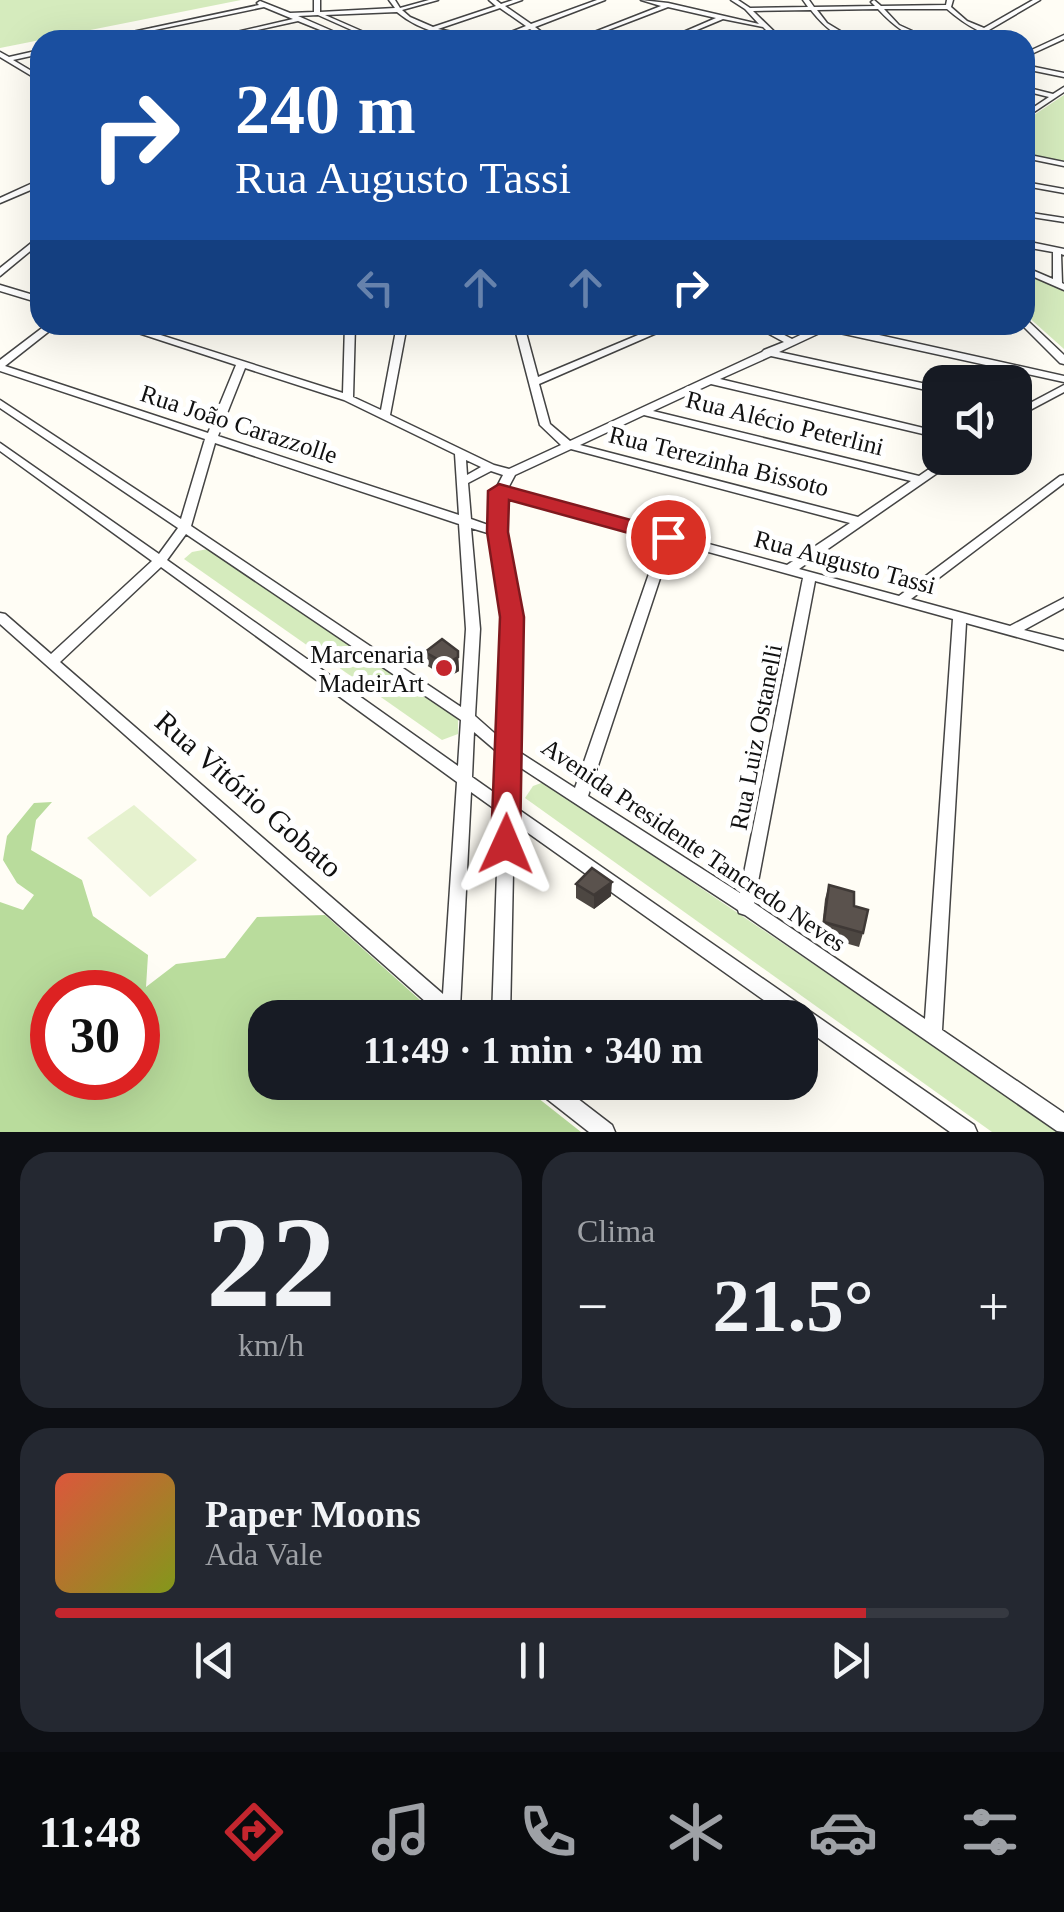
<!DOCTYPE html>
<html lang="pt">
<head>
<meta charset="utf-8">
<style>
	:root { --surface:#171b24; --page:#242831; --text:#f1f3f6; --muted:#9ea1a6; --line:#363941; --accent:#c4262e }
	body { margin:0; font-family:Georgia,serif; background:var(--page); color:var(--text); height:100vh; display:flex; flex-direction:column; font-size:38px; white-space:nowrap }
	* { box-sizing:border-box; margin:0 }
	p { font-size:32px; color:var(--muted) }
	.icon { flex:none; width:55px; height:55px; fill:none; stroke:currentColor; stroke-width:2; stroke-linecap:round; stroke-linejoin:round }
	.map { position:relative; height:1132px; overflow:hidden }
	.drawer { display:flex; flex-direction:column; gap:20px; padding:20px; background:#0d0f14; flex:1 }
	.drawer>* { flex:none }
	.banner { position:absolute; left:30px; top:30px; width:1005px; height:305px; border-radius:30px; box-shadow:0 10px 40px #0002; background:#1a4fa0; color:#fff; overflow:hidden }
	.buttons { position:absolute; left:922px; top:365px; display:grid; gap:20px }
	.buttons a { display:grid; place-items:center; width:110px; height:110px; border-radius:20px; background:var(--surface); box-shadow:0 10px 40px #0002; font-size:50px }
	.speed { position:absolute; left:30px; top:970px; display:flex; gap:20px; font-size:50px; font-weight:700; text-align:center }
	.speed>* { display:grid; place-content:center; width:130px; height:130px; border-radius:50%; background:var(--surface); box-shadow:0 10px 40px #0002; line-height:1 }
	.speed .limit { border:15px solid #d22; background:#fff; color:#111 }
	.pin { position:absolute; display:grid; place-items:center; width:85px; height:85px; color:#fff; margin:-42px; border:5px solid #fff; border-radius:50%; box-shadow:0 2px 10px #0007 }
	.me { position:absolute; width:110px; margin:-55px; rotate:1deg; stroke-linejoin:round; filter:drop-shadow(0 0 8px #0008) }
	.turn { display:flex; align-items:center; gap:35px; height:210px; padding:0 40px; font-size:45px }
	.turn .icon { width:130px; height:130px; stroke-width:2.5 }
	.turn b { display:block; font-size:70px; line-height:85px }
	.lanes { display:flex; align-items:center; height:95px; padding:0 40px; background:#0003; justify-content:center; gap:50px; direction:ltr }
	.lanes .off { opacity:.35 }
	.big { font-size:75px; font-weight:700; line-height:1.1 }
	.drawer .tile { flex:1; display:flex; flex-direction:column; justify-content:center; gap:15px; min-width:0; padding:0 35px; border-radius:30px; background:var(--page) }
	.drawer .dial { align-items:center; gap:0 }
	.dial b { font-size:130px; line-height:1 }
	.song { display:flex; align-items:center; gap:30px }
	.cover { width:120px; height:120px; border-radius:15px; background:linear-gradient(135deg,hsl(10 70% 55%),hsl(70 70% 35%)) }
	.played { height:10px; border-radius:5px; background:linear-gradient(90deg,var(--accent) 85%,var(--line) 85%) }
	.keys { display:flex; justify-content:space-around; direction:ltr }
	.heat { display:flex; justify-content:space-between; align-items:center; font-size:55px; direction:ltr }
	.drawer .tiles { flex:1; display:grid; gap:20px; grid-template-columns:1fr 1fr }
	.tile:last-child { grid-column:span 2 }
	.trip { position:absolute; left:248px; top:1000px; width:570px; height:100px; border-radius:30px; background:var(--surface); box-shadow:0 10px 40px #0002; font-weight:700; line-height:100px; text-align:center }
	.menu { display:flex; height:160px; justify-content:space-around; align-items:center; background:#090b0e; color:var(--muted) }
	.menu .icon { width:70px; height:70px }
	.menu .active { color:var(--accent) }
	.menu b { font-size:45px; color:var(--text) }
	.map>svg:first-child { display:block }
	.green { fill:#d5ebbd }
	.forest { fill:#b9dc9c; fill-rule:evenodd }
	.pitch { fill:#e6f2cf }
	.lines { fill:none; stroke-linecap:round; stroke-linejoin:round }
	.minor-casing { stroke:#444; stroke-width:3 }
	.minor { fill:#fff; fill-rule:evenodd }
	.wall { fill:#4d4742 }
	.shaded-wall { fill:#3f3936 }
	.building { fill:#5a524d; stroke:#3f3936; stroke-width:2.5 }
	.route { fill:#c4262e; stroke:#7f191e; stroke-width:2.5 }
	.poi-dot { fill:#c4262e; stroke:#fff; stroke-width:4 }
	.labels { text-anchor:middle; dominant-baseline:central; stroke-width:10; stroke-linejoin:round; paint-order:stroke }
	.street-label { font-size:25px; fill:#111; stroke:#fff }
	.poi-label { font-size:25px; fill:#111; stroke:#fff; text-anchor:end }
	.near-street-label { font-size:30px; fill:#111; stroke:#fff }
</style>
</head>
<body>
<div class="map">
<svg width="1064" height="1132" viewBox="0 0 1064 1132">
	<rect width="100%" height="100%" fill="#fffdf5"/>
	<g class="green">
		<path d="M0 0H241L0 48Z"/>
		<path d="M1064 95V162L1025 154V121Z"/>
		<path d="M1025 272 1064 289V349L1025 314Z"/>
		<path d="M208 549 458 718V734L442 740 184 559 192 552Z"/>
		<path d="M544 782 1062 1132H992L525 798 533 786Z"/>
	</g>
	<path class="forest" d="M52 802 36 820 31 850 82 880 93 916 148 955 146 987 176 964 225 958 257 917 325 915 439 1017 265 1018V1082L519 1083 581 1132H0V902L23 910 34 895 17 883 3 860 7 836 34 803ZM52 992H138V1078H52Z"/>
	<path class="pitch" d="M134 805 197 860 150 897 87 838Z"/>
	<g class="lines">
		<g class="minor-casing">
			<g id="minor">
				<path d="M314 0H320V12L395 8 389 0H395L400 8 429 0H438L402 10 410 17 433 27 496 6 489 0H496L501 4 513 0H522L505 6 531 24 597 0H605L535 27 543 33 565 40C551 40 541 37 530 29L500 40H491L526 26 500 8 438 29 490 40C458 40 422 33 397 12L325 15 382 40H374L318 15 298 16 353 40H345L298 21 213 40H202L293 19 264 7 107 40H95L259 5 257 3 260 1 290 13 314 12Z"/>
				<path d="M641 0 668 3 759 24 745 9 731 0H738L750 8 808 7 803 0H809L814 7 875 6 871 2 874 0 881 6 946 5 947 0H953L951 7 967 21 984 28 1033 0H1040L989 30 1012 40C988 39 964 24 947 9H884L899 25 932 40C909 39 893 25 878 9L817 10 827 23 855 40C837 39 822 24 811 10L753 11 783 40H776L763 27 723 19 673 40H665L716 18 668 7 582 40H574L661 6Z"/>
				<path d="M67 35 75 40H68L64 37Z"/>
				<path d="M1064 35V39L1025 57V53Z"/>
				<path d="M40 50V54L13 60 40 76V81L0 57V52L9 57Z"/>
				<path d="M1025 65 1064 73V77L1025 69Z"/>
				<path d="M1025 87 1053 94 1064 87V92L1025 118V113L1049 97 1025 91Z"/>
				<path d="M1025 154 1064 162V166L1025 158Z"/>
				<path d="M37 181H40V186L0 203V198Z"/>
				<path d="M1025 182 1064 189V193L1025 186Z"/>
				<path d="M1025 212 1064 218V222L1025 216Z"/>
				<path d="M40 236V243L0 276V268Z"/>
				<path d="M1025 241 1064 249V255L1061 254 1062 283 1064 284V290L1025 273V267L1053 279V252L1025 247Z"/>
				<path d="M0 285 40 297V303L0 291Z"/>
				<path d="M1025 320 1028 321 1064 355V364L1060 363 1022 325H1025Z"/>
				<path d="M46 325H57L5 366 208 433 236 365 114 325H129L343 393 345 325H355L353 397 381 410 397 325H407L390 415 494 465 509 469 561 445 540 425 514 325H524L538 377 662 325H675L539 384 550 424 570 441 762 352 764 350 784 342 753 325H765L792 339 821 325H834L1064 376V382L826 330 779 352 940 387V393L771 356 720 379 940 432V438L711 384 653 411 919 476 945 458H957L956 460 799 569 899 596 1060 476 1064 475V483L911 599 1010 626 1064 598V608L1024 630 1064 640V650L966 623 942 1030 1064 1113V1132L1057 1131 745 915 739 913 738 910 515 764V807L974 1125 977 1132H950L800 1025V1018H789L514 823 510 1018H492L499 812 471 792 460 1008 467 1018H444L0 624V613L5 614 51 654 152 561 0 451V443L159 554 178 528 0 408V400L181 519 205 439 0 371V360ZM245 368 344 400 455 454 459 515 218 436ZM644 415 911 481 858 517 580 445ZM215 443 459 524 466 629 461 707 191 526ZM571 449 850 523 787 565 507 490 515 475ZM466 460 481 467 467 475ZM491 471 503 475 491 498V526L471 519 468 483ZM504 496 661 539 575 788 516 750 519 617 503 532ZM471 528 491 534 505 617 501 739 475 716 480 629ZM186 534 461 720 458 766 167 560ZM672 542 803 578 740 893 588 796ZM161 567 457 782 443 994 60 662ZM815 581 953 619 925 1019 754 903ZM474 732 501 755 499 796 472 777Z"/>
				<path d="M1064 385V392L1015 418V411Z"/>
				<path d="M531 1082H556L612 1125 615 1132H589L533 1088Z"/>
			</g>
		</g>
		<use href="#minor" class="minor"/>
	</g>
	<g class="wall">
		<path d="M458 651 459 671 447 678 426 665 425 652Z"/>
		<path d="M576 884 611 896 594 909 576 898Z"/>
		<path d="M829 885 854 906 863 933 859 947 821 936 825 899Z"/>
	</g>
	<g class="shaded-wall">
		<path d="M458 657 459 671 447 678 446 664Z"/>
		<path d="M612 882 611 896 594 909V895Z"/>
	</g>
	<g class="building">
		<path d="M442 639 458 651V657L446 664 425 652Z"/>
		<path d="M592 868 612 882 594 895 576 884Z"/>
		<path d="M829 885 854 892V906L868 910 863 933 824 922Z"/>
	</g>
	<path class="route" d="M499 484 675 532 679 537 668 544 509 500 508 532 524 617 520 844 516 852 506 856 495 852 491 844 500 617 487 532 488 491Z"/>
	<circle class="poi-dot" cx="444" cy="668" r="10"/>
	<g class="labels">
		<g class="street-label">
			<text transform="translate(785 423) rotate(14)">Rua Alécio Peterlini</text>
			<text transform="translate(239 424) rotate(18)">Rua João Carazzolle</text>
			<text transform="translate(719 461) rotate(14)">Rua Terezinha Bissoto</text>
			<text transform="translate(845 562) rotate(15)">Rua Augusto Tassi</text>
			<text transform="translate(756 737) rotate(-79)">Rua Luiz Ostanelli</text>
			<text transform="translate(694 845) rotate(34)">Avenida Presidente Tancredo Neves</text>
		</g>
		<g class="poi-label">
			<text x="424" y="654">Marcenaria<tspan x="424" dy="29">MadeirArt</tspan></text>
		</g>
		<g class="near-street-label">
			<text transform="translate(249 794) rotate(41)">Rua Vitório Gobato</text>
		</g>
	</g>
</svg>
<div class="buttons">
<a><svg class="icon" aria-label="sound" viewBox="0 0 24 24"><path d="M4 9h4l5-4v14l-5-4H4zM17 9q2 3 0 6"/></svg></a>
</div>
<div class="speed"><div class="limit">30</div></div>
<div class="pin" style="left:668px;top:537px;background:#d93025"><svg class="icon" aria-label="arrive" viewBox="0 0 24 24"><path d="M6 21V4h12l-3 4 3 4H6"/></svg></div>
<svg class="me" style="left:506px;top:844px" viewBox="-20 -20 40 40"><path d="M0-17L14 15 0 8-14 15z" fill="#c4262e" stroke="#fff" stroke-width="4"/></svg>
<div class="trip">11:49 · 1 min · 340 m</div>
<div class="banner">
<div class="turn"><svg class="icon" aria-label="right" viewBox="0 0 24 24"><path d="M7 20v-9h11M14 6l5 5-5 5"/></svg><div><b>240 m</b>Rua Augusto Tassi</div></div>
<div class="lanes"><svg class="icon off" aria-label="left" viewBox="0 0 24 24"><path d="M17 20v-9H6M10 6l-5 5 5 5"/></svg><svg class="icon off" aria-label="ahead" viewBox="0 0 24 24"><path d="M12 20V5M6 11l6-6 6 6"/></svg><svg class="icon off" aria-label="ahead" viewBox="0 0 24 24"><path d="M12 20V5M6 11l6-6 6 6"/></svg><svg class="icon" aria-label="right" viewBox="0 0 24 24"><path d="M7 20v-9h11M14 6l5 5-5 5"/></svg></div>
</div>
</div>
<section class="drawer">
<div class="tiles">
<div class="tile dial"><b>22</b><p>km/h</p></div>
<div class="tile"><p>Clima</p>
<div class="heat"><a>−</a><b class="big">21.5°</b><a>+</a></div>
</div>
<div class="tile">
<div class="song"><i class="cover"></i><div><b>Paper Moons</b><p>Ada Vale</p></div></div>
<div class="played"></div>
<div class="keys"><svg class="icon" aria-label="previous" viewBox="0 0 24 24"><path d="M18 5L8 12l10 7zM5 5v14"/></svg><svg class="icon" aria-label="pause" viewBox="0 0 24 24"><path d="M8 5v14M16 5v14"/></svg><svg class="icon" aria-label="next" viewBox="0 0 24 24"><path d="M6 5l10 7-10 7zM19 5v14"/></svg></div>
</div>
</div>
</section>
<nav class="menu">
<b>11:48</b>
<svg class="icon active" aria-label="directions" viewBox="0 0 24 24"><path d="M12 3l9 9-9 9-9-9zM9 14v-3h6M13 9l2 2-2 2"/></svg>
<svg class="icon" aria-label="music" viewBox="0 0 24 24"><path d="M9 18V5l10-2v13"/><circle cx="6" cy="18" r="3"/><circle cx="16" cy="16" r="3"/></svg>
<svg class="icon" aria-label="phone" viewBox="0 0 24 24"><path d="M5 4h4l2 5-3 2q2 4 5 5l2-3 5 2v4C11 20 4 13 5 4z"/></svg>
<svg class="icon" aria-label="climate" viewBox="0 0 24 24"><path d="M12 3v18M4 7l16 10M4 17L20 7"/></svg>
<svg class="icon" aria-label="car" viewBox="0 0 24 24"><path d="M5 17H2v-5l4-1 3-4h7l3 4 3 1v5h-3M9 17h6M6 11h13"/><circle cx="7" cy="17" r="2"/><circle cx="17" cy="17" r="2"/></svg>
<svg class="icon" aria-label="filters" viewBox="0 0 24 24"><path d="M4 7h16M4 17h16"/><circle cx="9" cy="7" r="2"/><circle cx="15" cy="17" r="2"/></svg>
</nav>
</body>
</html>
